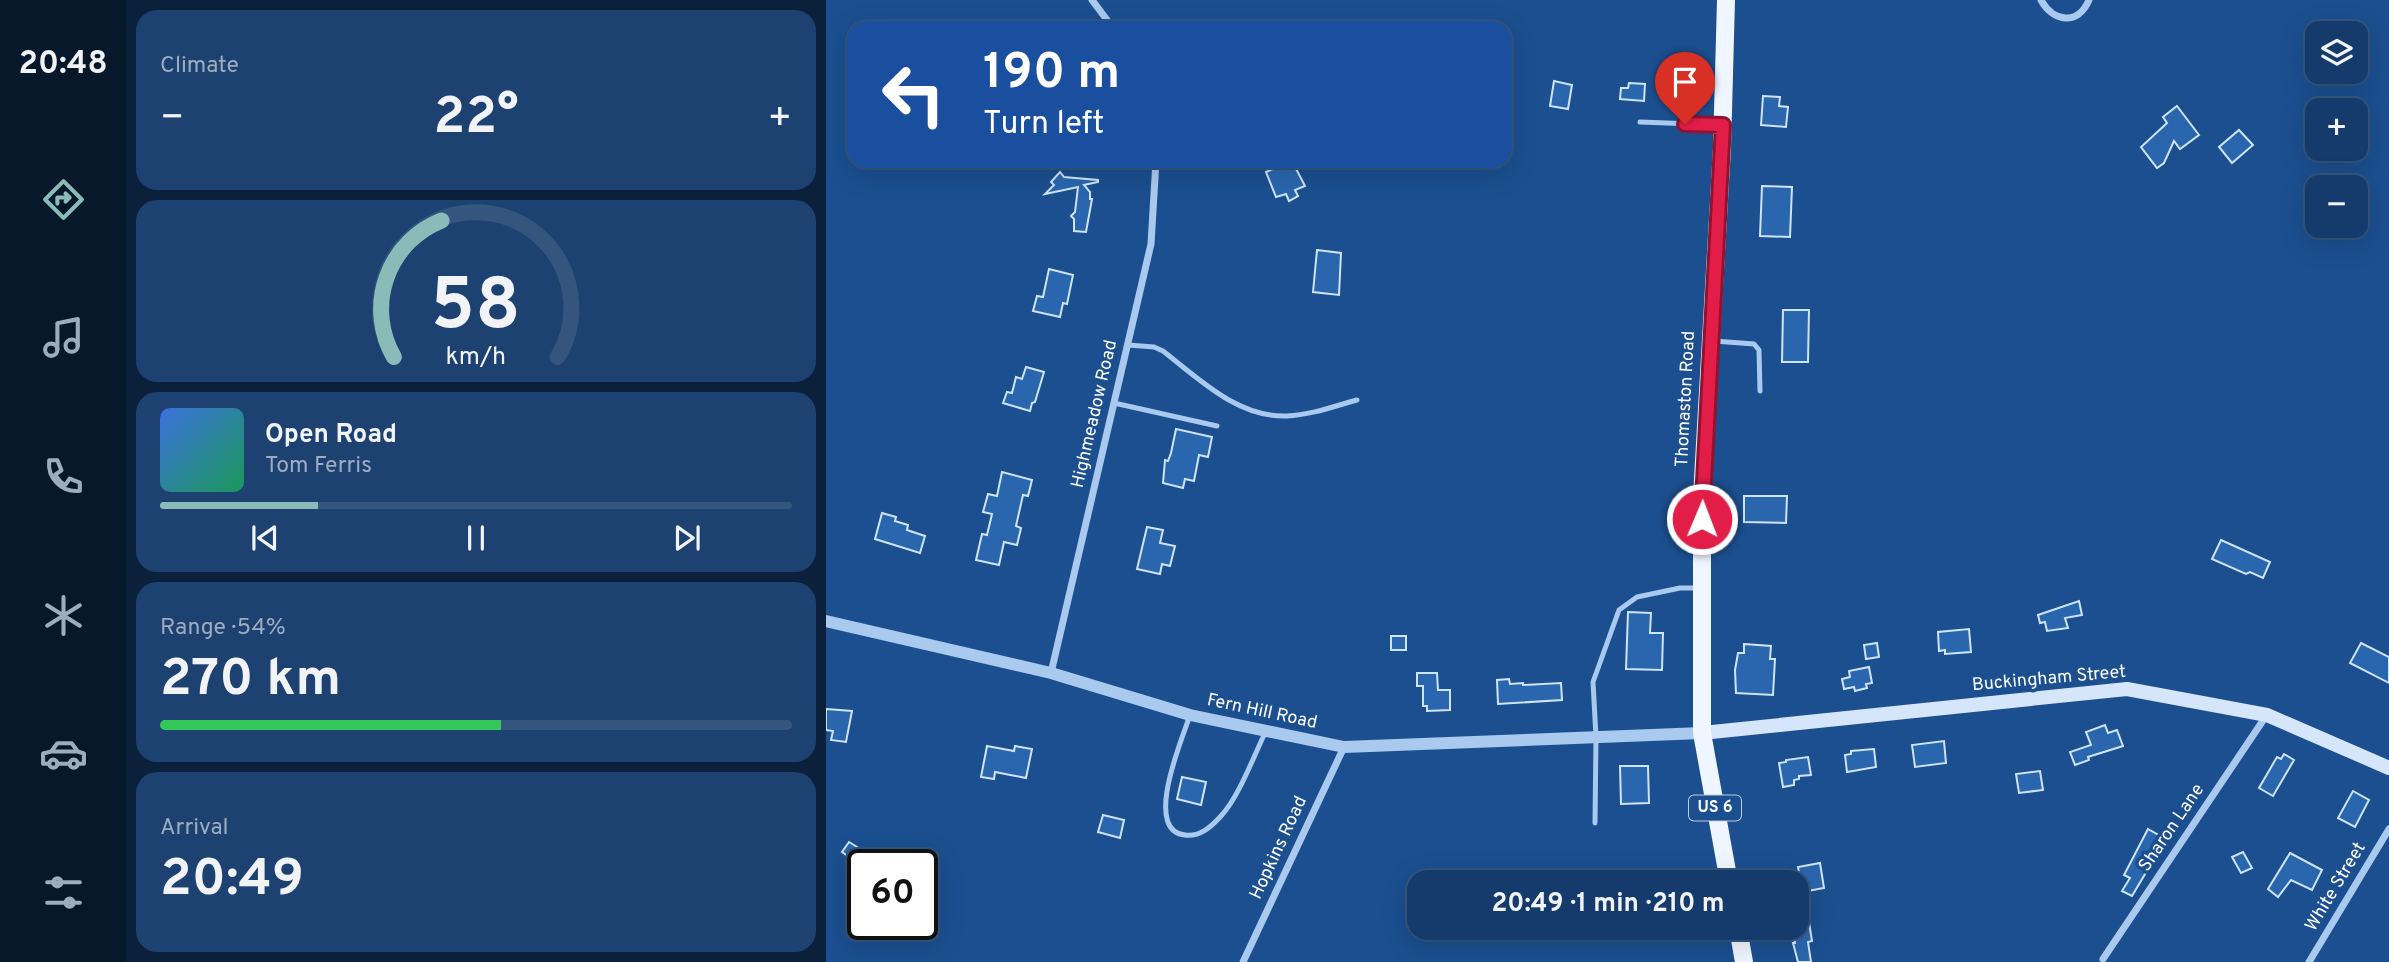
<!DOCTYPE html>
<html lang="en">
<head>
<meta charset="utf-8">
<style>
	:root { --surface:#143b6b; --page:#1d4271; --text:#f1f3f6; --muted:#9dadc1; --line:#33557e; --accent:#8bbbb9 }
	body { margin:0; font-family:Overpass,sans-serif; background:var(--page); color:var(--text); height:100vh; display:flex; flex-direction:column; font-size:26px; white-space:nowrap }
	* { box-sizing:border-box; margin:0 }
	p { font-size:23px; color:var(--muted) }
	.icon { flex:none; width:38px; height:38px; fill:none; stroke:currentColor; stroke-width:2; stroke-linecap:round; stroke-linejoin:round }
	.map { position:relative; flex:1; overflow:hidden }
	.side { display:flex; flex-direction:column; gap:10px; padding:10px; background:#0b203b; width:700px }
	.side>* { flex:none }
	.top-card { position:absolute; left:21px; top:21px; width:665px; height:147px; border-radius:21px; box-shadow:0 7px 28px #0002,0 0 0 2px var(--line); background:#1a4fa0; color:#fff; overflow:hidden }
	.controls { position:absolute; left:1479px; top:21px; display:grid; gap:14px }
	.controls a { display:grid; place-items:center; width:63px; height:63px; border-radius:14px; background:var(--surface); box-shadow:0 7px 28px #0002,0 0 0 2px var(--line); font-size:35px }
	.speed { position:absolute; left:21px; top:849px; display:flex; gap:14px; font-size:35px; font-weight:700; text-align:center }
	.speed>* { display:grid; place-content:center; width:91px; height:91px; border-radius:50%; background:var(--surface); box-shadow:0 7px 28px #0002,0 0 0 2px var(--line); line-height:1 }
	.speed .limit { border:4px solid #111; border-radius:10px; background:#fff; color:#111 }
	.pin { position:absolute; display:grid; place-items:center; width:60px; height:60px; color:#fff; margin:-72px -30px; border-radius:50% 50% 50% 0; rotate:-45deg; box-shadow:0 0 7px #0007 }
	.pin .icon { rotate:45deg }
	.me { position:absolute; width:77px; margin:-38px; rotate:1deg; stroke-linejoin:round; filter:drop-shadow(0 0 5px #0008) }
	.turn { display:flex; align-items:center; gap:24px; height:147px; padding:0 21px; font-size:32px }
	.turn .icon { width:91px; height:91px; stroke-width:2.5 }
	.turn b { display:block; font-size:49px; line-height:60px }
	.big { font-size:52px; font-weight:700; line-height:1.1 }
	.side .widget { flex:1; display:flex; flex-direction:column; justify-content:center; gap:10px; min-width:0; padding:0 24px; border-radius:21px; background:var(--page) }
	.side .dial { align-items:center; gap:0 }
	.dial svg { height:182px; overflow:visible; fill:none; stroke:var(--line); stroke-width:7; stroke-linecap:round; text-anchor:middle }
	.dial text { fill:var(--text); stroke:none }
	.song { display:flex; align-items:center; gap:21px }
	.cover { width:84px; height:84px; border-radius:10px; background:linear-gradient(135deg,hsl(220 70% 55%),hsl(150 70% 35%)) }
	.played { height:7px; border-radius:4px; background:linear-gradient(90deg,var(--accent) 25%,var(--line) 25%) }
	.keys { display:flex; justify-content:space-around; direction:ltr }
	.heat { display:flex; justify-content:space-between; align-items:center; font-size:38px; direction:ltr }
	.charge { height:10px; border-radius:5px; background:linear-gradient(90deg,#34c759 54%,var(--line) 0) }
	.trip { position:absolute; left:581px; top:870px; width:402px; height:70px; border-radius:21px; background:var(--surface); box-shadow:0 7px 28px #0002,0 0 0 2px var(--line); font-weight:700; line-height:70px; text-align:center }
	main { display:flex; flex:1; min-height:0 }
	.dock { display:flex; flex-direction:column; width:126px; justify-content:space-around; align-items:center; background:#08182b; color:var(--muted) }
	.dock .icon { width:49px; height:49px }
	.dock .selected { color:var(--accent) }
	.dock b { font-size:32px; color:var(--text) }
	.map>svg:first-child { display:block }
	.building { fill:#2a66ad; stroke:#cfe3fa; stroke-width:2 }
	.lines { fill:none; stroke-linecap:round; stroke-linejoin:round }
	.service { stroke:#a9c9ee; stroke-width:5 }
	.minor { stroke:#a9c9ee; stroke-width:7 }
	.tertiary { stroke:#a9c9ee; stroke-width:12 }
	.secondary { stroke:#d6e6fa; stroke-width:14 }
	.primary { stroke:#f0f6ff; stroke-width:18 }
	.route-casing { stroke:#92132f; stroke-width:18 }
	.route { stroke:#e11d48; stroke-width:12 }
	.labels { text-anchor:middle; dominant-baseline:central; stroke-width:7; stroke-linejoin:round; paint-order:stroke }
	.shield { fill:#1b4f8f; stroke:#bbcadd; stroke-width:2 }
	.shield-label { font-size:16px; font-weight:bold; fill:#fff }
	.street-label { font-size:18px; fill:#fff; stroke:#1b4f8f }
</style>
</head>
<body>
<main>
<nav class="dock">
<b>20:48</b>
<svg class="icon selected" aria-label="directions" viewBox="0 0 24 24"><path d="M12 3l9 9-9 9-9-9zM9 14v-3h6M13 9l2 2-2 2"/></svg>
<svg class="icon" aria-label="music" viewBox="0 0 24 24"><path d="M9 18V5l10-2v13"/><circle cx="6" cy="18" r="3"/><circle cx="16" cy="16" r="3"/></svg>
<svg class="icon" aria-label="phone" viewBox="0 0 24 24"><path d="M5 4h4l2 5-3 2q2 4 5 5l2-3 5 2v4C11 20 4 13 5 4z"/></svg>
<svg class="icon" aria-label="climate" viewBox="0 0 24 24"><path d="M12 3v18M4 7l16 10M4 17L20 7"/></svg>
<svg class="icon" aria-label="car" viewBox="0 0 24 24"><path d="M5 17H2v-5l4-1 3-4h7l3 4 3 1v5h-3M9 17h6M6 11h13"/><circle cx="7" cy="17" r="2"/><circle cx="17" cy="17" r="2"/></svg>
<svg class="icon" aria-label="filters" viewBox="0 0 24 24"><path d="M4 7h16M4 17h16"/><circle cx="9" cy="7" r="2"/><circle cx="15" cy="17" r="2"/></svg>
</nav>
<section class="side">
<div class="widget"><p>Climate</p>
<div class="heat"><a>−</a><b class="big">22°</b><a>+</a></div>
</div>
<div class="widget dial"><svg viewBox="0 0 100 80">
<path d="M14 69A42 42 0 1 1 86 69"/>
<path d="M14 69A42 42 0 0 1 35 9" stroke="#8bbbb9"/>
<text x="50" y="56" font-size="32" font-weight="700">58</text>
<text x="50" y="72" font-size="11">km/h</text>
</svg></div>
<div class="widget">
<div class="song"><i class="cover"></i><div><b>Open Road</b><p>Tom Ferris</p></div></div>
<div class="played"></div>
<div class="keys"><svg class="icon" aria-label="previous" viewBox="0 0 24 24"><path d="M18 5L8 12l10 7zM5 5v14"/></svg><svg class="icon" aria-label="pause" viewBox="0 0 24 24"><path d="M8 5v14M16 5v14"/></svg><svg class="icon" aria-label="next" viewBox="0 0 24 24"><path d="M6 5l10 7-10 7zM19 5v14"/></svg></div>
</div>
<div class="widget"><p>Range · 54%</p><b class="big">270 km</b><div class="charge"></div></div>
<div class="widget"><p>Arrival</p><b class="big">20:49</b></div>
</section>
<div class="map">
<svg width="1563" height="962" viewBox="0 0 1563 962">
	<rect width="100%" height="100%" fill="#1b4f8f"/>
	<g class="building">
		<path d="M728 81 746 85 742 109 724 106Z"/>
		<path d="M803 83 819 84 818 101 794 99 795 88H802Z"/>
		<path d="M937 96 954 97 953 106 962 107 960 127 935 125Z"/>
		<path d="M1351 106 1373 135 1354 149 1348 141 1338 163 1331 168 1315 147 1341 123 1337 117Z"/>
		<path d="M1413 130 1427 145 1406 163 1393 147Z"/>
		<path d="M443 161H466L479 186 469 190 472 196 463 201 460 194 450 197 440 172 447 169Z"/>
		<path d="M234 172 238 177 272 180V182L258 185 264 192V199H266L260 232 248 231V219L245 216 249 212 252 187 219 194 228 185 225 182Z"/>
		<path d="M936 186 966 187 964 237 934 236Z"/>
		<path d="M491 250 515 253 513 295 487 292Z"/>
		<path d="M223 269 247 275 241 304 237 303 234 317 207 311 211 296 217 297Z"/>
		<path d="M957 310H983L982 362H956Z"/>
		<path d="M200 367 218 372 209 402 206 403 204 411 177 403 181 392 186 393 190 377 196 379Z"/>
		<path d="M350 429 386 437 382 457 373 455 368 481 359 479 357 488 337 483 339 460 342 461 345 453Z"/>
		<path d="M176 472 206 480 202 496 197 495 190 526 195 528 191 545 178 542 173 565 150 560 156 534 161 535 166 514 157 512 162 494 171 496Z"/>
		<path d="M918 496H961L960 523 918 522Z"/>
		<path d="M56 513 70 517 69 521 82 525 81 530 99 536 94 553 49 539Z"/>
		<path d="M321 527 337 530 334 543 349 546 344 566 336 564 334 574 311 569Z"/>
		<path d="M1395 540 1444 562 1437 578 1424 572 1420 574 1386 559Z"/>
		<path d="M1253 601 1256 615 1239 618 1242 628 1221 631 1219 622 1214 623 1212 615Z"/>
		<path d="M802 612 825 613 824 633H837L836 670 800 669Z"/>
		<path d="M1143 629 1145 652 1119 654V650L1113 651 1112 632Z"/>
		<rect x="565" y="636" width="15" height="14"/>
		<path d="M1051 643 1053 657 1040 659 1038 645Z"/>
		<path d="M1535 643 1563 657V683L1524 663Z"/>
		<path d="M918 644 945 646 944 659H949L947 695 910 693 909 670 912 653H918Z"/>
		<path d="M1043 667 1046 683 1040 684 1041 688 1029 691 1028 687 1018 689 1016 679 1024 677 1023 671Z"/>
		<path d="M591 673H611L612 690H624V710L601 711V706H597V686H591Z"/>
		<path d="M683 679 684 684 697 683V685L735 683 736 700 672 704 671 680Z"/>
		<path d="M0 709 26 711 20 742 5 740 7 731 0 730Z"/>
		<path d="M1279 725 1282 733 1291 730 1297 746 1262 757 1263 760 1249 765 1244 752 1265 745 1260 732Z"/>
		<path d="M1118 741 1120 763 1089 767 1086 745Z"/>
		<path d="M161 746 188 751 189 746 206 749 200 778 169 772 168 779 155 777Z"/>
		<path d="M1048 749 1050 767 1021 772 1019 755 1025 754V751Z"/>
		<path d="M1458 754 1468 760 1447 796 1433 788 1451 757 1455 759Z"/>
		<path d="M982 757 985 775 973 776V779L968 780V785L957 787 953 763 960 762V760Z"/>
		<path d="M794 766H822L823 803 795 804Z"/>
		<path d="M1214 771 1217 790 1193 793 1190 774Z"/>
		<path d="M356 777 380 782 375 805 351 799Z"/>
		<path d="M1527 791 1543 800 1529 827 1512 818Z"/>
		<path d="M277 815 298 820 294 838 272 832Z"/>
		<path d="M1322 829 1336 837 1322 862 1325 864 1306 896 1296 891 1304 878 1298 875Z"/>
		<path d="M23 842 44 855 36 866 16 852Z"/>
		<path d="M1417 852 1426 868 1415 873 1406 857Z"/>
		<path d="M1464 853 1496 870 1486 890 1465 880 1452 897 1442 889Z"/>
		<path d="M994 863 998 888 976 892 972 867Z"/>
		<path d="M983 922 986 941 982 942 985 962H972L967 943H969L966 928H971V924Z"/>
	</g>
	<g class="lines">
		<g class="service">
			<path d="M814 122 894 125"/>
			<path d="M888 341 928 344 933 350 934 391"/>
			<path d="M302 345 328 347 337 351C373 379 412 418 461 416 485 415 509 406 531 400"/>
			<path d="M288 403 391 426"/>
			<path d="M364 715C357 737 316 831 359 835 374 837 385 827 395 816 413 797 428 755 440 731"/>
			<path d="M769 823 770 737 767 682 793 610 811 597 854 588H871"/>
		</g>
		<g class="minor">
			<path d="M266 0 287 28"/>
			<path d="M1215 0C1227 22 1252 26 1263 0"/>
			<path d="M225 673 325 244 330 161"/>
			<path d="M1277 959 1440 716"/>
			<path d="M417 962 518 747"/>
			<path d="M1483 962 1563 829"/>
		</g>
		<path class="tertiary" d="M0 621 225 673 364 715 518 747 876 733"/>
		<path class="secondary" d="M876 733 1301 689 1441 715 1563 768"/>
		<g class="primary">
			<path d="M900 0 896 148 876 496V733L903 882"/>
			<path d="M912 928 918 962"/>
		</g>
	</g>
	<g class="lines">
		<g class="route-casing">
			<path id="route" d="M859 124 897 125 876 519"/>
		</g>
		<use href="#route" class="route"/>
	</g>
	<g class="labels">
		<rect class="shield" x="863" y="795.5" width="52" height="25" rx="5"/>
		<g class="shield-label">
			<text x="889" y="808">US 6</text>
		</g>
		<g class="street-label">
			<text transform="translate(860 399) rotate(-87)">Thomaston Road</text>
			<text transform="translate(269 414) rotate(-77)">Highmeadow Road</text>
			<text transform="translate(1223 679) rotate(-5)">Buckingham Street</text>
			<text transform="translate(436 712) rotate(12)">Fern Hill Road</text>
			<text transform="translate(1346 828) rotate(-56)">Sharon Lane</text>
			<text transform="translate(453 848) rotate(-65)">Hopkins Road</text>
			<text transform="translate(1510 887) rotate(-59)">White Street</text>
		</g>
	</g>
</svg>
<div class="controls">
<a><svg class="icon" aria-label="layers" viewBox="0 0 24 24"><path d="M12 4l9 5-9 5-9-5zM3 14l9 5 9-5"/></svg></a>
<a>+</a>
<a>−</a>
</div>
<div class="speed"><div class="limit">60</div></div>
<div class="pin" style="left:859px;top:124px;background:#d93025"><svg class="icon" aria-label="arrive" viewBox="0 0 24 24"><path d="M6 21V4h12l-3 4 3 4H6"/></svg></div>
<svg class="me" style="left:876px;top:519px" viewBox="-20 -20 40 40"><circle r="17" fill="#e11d48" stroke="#fff" stroke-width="3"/><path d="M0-11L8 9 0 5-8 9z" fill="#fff"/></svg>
<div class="trip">20:49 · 1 min · 210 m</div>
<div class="top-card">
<div class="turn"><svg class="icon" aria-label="left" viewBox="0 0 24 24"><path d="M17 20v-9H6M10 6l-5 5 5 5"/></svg><div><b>190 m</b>Turn left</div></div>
</div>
</div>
</main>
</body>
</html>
